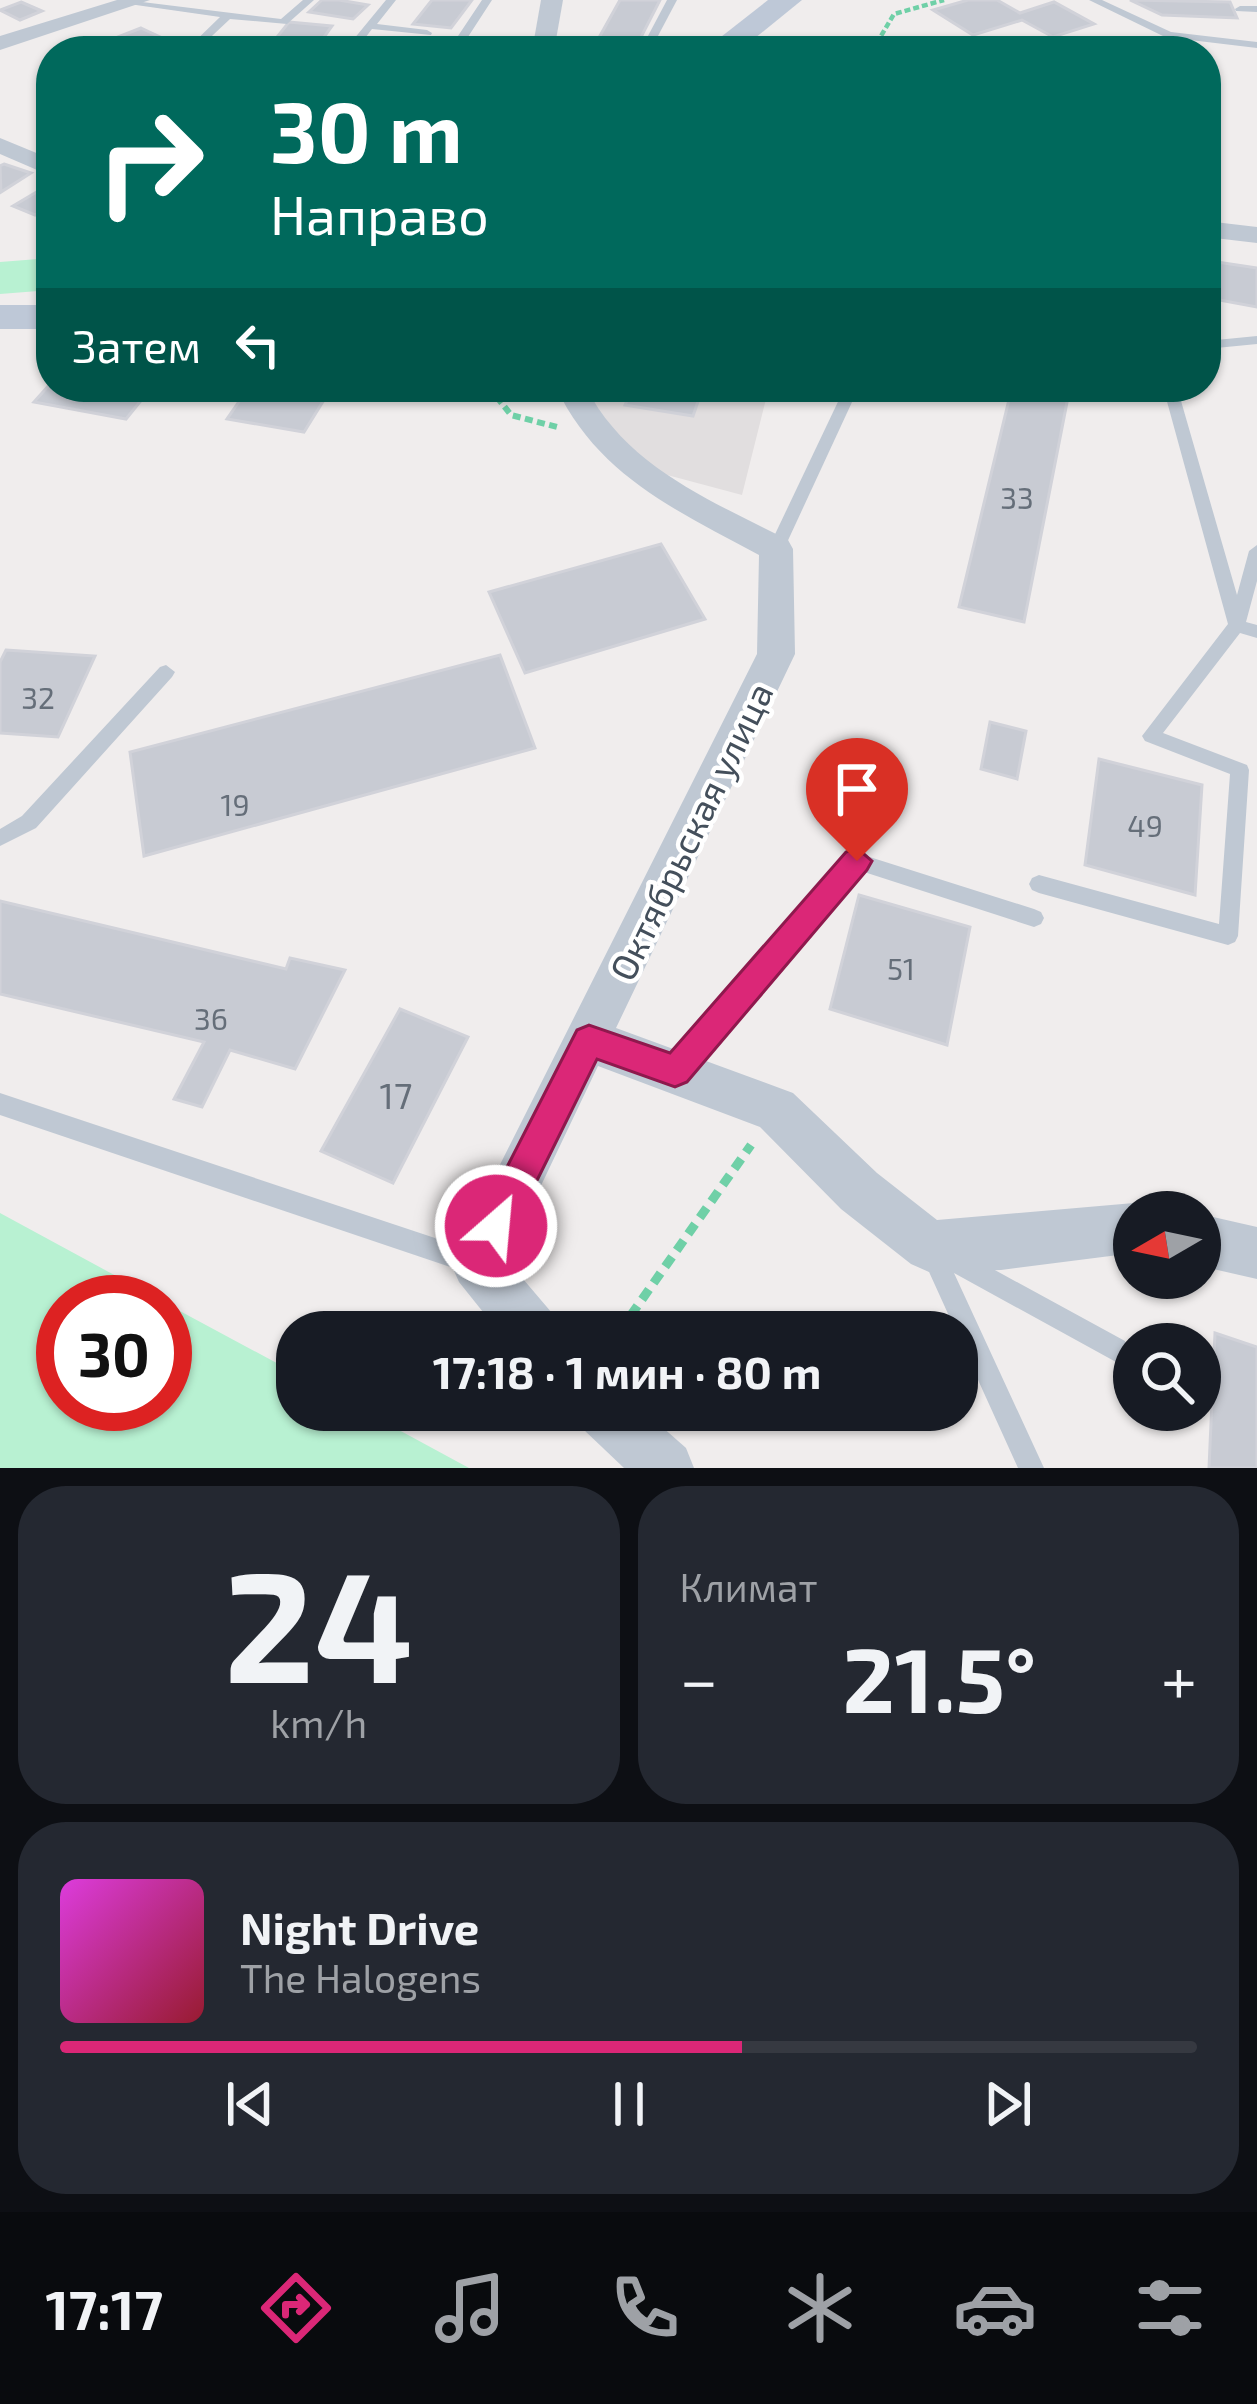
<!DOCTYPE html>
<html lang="ru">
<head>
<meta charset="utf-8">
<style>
	:root { --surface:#171b24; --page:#242831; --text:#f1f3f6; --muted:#9ea1a6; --line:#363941; --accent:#db2777 }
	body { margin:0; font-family:"Exo 2",sans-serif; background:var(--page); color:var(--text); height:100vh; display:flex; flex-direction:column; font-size:45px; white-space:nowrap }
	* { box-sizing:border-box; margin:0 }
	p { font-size:39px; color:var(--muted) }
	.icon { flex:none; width:66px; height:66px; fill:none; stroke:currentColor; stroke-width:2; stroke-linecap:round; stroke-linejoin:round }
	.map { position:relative; height:1468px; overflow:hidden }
	.sheet { display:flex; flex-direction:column; gap:18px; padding:18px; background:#0d0f14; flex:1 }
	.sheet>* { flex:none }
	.banner { position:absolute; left:36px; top:36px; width:1185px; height:366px; border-radius:48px; box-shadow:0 3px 9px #0004; background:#00695c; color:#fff; overflow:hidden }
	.needle { width:78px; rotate:261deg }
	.controls { position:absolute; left:1113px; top:1191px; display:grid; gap:24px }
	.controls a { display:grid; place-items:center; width:108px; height:108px; border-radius:50%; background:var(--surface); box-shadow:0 3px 9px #0004; font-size:60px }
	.speed { position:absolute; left:36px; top:1275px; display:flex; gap:24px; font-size:60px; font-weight:700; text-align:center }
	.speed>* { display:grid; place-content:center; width:156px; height:156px; border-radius:50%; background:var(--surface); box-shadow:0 3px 9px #0004; line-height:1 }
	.speed .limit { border:18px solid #d22; background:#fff; color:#111 }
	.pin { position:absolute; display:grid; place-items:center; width:102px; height:102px; color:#fff; margin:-123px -51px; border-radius:50% 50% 50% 0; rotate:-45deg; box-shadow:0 0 12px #0007 }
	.pin .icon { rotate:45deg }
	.me { position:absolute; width:132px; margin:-66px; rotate:27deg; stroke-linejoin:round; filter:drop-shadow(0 0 9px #0008) }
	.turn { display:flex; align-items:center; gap:42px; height:252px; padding:0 36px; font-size:54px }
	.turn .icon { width:156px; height:156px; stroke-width:2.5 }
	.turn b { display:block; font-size:84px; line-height:102px }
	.then { display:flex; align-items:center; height:114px; padding:0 36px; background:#0003; gap:24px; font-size:45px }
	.big { font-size:90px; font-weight:700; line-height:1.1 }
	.sheet .card { flex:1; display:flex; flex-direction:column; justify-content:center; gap:18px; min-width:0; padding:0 42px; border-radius:48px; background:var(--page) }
	.sheet .dial { align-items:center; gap:0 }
	.dial b { font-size:156px; line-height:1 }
	.song { display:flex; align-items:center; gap:36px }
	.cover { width:144px; height:144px; border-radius:18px; background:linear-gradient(135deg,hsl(300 70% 55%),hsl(350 70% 35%)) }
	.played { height:12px; border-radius:6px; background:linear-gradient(90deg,var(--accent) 60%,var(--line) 60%) }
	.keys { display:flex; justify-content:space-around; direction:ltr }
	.heat { display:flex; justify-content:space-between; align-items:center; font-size:66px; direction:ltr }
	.sheet .tiles { flex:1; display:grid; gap:18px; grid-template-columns:1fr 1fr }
	.card:last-child { grid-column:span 2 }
	.trip { position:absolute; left:276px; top:1311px; width:702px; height:120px; border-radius:48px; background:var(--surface); box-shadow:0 3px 9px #0004; font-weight:700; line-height:120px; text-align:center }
	.dock { display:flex; height:192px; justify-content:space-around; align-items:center; background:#090b0e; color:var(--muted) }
	.dock .icon { width:84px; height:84px }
	.dock .active { color:var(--accent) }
	.dock b { font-size:54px; color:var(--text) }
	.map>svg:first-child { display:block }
	.education { fill:#e1dedf }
	.green { fill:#b8f1d2 }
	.building { fill:#c8cbd3; stroke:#d1d2d9; stroke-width:3 }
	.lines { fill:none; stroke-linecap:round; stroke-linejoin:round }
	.path-far2 { stroke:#6fd0a7; stroke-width:4.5; stroke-dasharray:6 3; stroke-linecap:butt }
	.path-far1 { stroke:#6fd0a7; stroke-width:6; stroke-dasharray:8 4.5; stroke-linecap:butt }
	.path { stroke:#6fd0a7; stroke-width:9; stroke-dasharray:12 8; stroke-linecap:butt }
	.service { fill:#bfc8d3; fill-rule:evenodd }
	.minor { fill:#bfc8d3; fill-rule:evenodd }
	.secondary { fill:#bec8d7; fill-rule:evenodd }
	.route { fill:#db2777; stroke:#8e194d; stroke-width:3 }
	.labels { text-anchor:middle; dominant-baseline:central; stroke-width:9; stroke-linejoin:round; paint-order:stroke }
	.number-label { font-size:30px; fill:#656e79 }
	.street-label { font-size:36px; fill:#444f5b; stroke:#fff }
	.near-number-label { font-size:36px; fill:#656e79 }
</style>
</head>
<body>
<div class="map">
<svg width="1257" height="1468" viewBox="0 0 1257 1468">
	<rect width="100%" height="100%" fill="#f0eded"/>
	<path class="education" d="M582 387H769L742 495 656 472 590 411Z"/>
	<g class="green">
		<path d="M51 258V290L0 294V262Z"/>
		<path d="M0 1213 164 1302H63V1404H165V1303L297 1374V1410H362L469 1468H0Z"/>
	</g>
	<g class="building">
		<path d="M322 0H339L368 5 353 19 309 12Z"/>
		<path d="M432 0H472L451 28 413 24Z"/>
		<path d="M620 0H660L636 47 596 43Z"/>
		<path d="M968 0H997L1020 13 1054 2 1094 24 1053 37 1022 20 973 35 933 10Z"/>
		<path d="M1130 0 1230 2 1237 18 1162 15Z"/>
		<path d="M21 2 42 11 20 20 0 10Z"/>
		<path d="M289 22 332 26 314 51H266Z"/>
		<path d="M141 28 160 37 137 47 118 37Z"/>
		<path d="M4 164 31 173 1 192 0 166Z"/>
		<path d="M50 184 51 206 35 215 13 206Z"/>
		<path d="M1217 262 1257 268V307L1214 299Z"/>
		<path d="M51 383V387H152L126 419 34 402Z"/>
		<path d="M249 387H332L304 432 227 419Z"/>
		<path d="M633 387H703L693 416 625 405Z"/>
		<path d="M1012 387H1070L1024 622 959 607Z"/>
		<path d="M661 544 705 619 525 673 489 592Z"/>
		<path d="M6 650 95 656 58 737 0 733V662Z"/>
		<path d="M500 655 535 748 144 856 130 752Z"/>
		<path d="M990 722 1026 731 1017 779 981 769Z"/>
		<path d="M1099 759 1202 785 1195 895 1085 865Z"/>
		<path d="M859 895 970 927 947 1045 830 1009Z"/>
		<path d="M0 901 286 969 290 958 345 970 295 1069 230 1050 202 1107 174 1099 204 1042 0 994Z"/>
		<path d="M400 1009 468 1037 393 1183 321 1151Z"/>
		<path d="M1215 1333 1257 1347V1468H1209Z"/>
	</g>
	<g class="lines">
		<path class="path-far2" d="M872 51 894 14 944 0"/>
		<path class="path-far1" d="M489 387 511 415 557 427"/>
		<path class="path" d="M619 1332 751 1145"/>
		<g class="service">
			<path d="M303 0H314L287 24 230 19 196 51H185L220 17 129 4 134 1 281 19Z"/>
			<path d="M386 0H396L377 24 427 30 432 33 431 35 372 29 355 51H344Z"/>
			<path d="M482 0H492L466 40 543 47 548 51 455 44 454 42Z"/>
			<path d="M667 0H677L650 51H640Z"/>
			<path d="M1089 0H1102L1171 32 1257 42V48L1165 37Z"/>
			<path d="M1240 6H1257V12L1236 11 1235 9Z"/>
			<path d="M1257 336V344L1206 349V341Z"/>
			<path d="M845 387H859L784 549 782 553H770L768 549Z"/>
			<path d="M1163 387H1177L1237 595 1249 551 1257 545V581L1246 622 1257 625V638L1240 633 1163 733 1247 765 1249 770 1238 936 1235 942 1228 945 1039 893 1032 890 1029 884 1032 878 1039 875 1219 924 1230 774 1145 741 1142 736 1228 624Z"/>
			<path d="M166 665 175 672 172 677 36 828 0 846V829L22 816 160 667Z"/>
			<path d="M857 853 1034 909 1041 912 1044 918 1041 924 1034 927 861 871 683 1078 675 1081 667 1078 664 1071 667 1064 850 855Z"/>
			<path d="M0 1093 477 1252 485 1256 489 1264 485 1272 477 1276 0 1115Z"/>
			<path d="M932 1240 940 1244 944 1251 952 1247 960 1251 1125 1341 1128 1350 1125 1359 1116 1362 954 1273 1044 1468H1018L920 1252 924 1244Z"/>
		</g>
		<g class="minor">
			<path d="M117 0H150L0 50V36Z"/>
			<path d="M541 0H563L554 51H532Z"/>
			<path d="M0 138 51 159V176L0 154Z"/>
			<path d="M1206 221 1257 227V243L1206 237Z"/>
			<path d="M556 387H586C626 467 712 501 788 540L793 549 795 654 616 1028 793 1093 877 1173 937 1220 1134 1203 1153 1212H1134V1253L1001 1270 929 1272 911 1264 841 1209 760 1127 598 1066 506 1259 552 1313 560 1332H499L459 1282 451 1264 459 1246 757 654 759 555C677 511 597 475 556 387Z"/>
			<path d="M1200 1214 1257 1227V1279L1200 1266Z"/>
			<path d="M574 1410H643L686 1448 694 1468H624L583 1429Z"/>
		</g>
		<g class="secondary">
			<path d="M768 0H802L739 51H703Z"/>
			<rect x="0" y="305" width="51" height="24"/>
		</g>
	</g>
	<path class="route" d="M857 848 872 861 867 870 687 1082 675 1087 597 1059 508 1239 496 1244 483 1239 478 1226 483 1214 577 1030 589 1025 670 1053 846 852Z"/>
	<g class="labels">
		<g class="number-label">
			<text x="1017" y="497">33</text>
			<text x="38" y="697">32</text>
			<text x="235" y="804">19</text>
			<text x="1145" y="825">49</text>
			<text x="901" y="968">51</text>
			<text x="211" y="1018">36</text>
		</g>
		<g class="street-label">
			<text transform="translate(690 831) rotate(-64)">Октябрьская улица</text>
		</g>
		<g class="near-number-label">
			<text x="396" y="1094">17</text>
		</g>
	</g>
</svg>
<div class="controls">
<a><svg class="needle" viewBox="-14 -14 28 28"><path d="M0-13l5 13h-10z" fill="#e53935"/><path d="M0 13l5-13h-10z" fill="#9ea1a6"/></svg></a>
<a><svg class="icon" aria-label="search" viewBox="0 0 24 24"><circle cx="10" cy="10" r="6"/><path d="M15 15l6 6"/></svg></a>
</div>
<div class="speed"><div class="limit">30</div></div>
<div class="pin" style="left:857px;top:861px;background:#d93025"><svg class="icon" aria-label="arrive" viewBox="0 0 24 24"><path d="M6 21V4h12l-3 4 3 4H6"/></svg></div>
<svg class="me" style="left:496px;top:1226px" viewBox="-20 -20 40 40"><circle r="17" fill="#db2777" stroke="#fff" stroke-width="3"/><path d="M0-11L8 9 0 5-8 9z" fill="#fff"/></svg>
<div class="trip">17:18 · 1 мин · 80 m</div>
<div class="banner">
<div class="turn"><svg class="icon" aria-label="right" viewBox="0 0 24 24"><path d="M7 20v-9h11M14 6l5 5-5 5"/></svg><div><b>30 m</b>Направо</div></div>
<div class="then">Затем<svg class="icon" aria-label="left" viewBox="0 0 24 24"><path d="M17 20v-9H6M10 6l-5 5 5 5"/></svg></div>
</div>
</div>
<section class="sheet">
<div class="tiles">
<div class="card dial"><b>24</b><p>km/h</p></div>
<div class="card"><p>Климат</p>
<div class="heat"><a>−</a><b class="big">21.5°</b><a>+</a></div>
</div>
<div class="card">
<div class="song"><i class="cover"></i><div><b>Night Drive</b><p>The Halogens</p></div></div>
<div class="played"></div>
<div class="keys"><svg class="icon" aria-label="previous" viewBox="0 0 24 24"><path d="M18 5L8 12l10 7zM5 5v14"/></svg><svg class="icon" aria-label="pause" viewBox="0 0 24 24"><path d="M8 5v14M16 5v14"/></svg><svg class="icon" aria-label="next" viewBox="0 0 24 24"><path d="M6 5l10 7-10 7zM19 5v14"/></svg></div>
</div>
</div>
</section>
<nav class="dock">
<b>17:17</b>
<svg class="icon active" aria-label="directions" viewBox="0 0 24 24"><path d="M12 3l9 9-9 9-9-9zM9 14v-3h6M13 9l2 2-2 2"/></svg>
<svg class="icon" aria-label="music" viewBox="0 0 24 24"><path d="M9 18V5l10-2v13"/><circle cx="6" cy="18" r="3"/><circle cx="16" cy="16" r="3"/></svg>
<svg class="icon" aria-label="phone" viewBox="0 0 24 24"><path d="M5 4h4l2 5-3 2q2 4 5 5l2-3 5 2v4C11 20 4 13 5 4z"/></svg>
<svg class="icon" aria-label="climate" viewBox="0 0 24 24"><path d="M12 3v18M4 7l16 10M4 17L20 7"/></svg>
<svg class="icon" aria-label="car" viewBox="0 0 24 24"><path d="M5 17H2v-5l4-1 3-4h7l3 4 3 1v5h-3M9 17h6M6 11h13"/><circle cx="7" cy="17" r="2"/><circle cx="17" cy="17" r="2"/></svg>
<svg class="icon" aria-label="filters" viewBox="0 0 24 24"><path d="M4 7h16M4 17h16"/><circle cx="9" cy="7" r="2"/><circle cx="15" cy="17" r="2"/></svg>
</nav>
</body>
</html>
